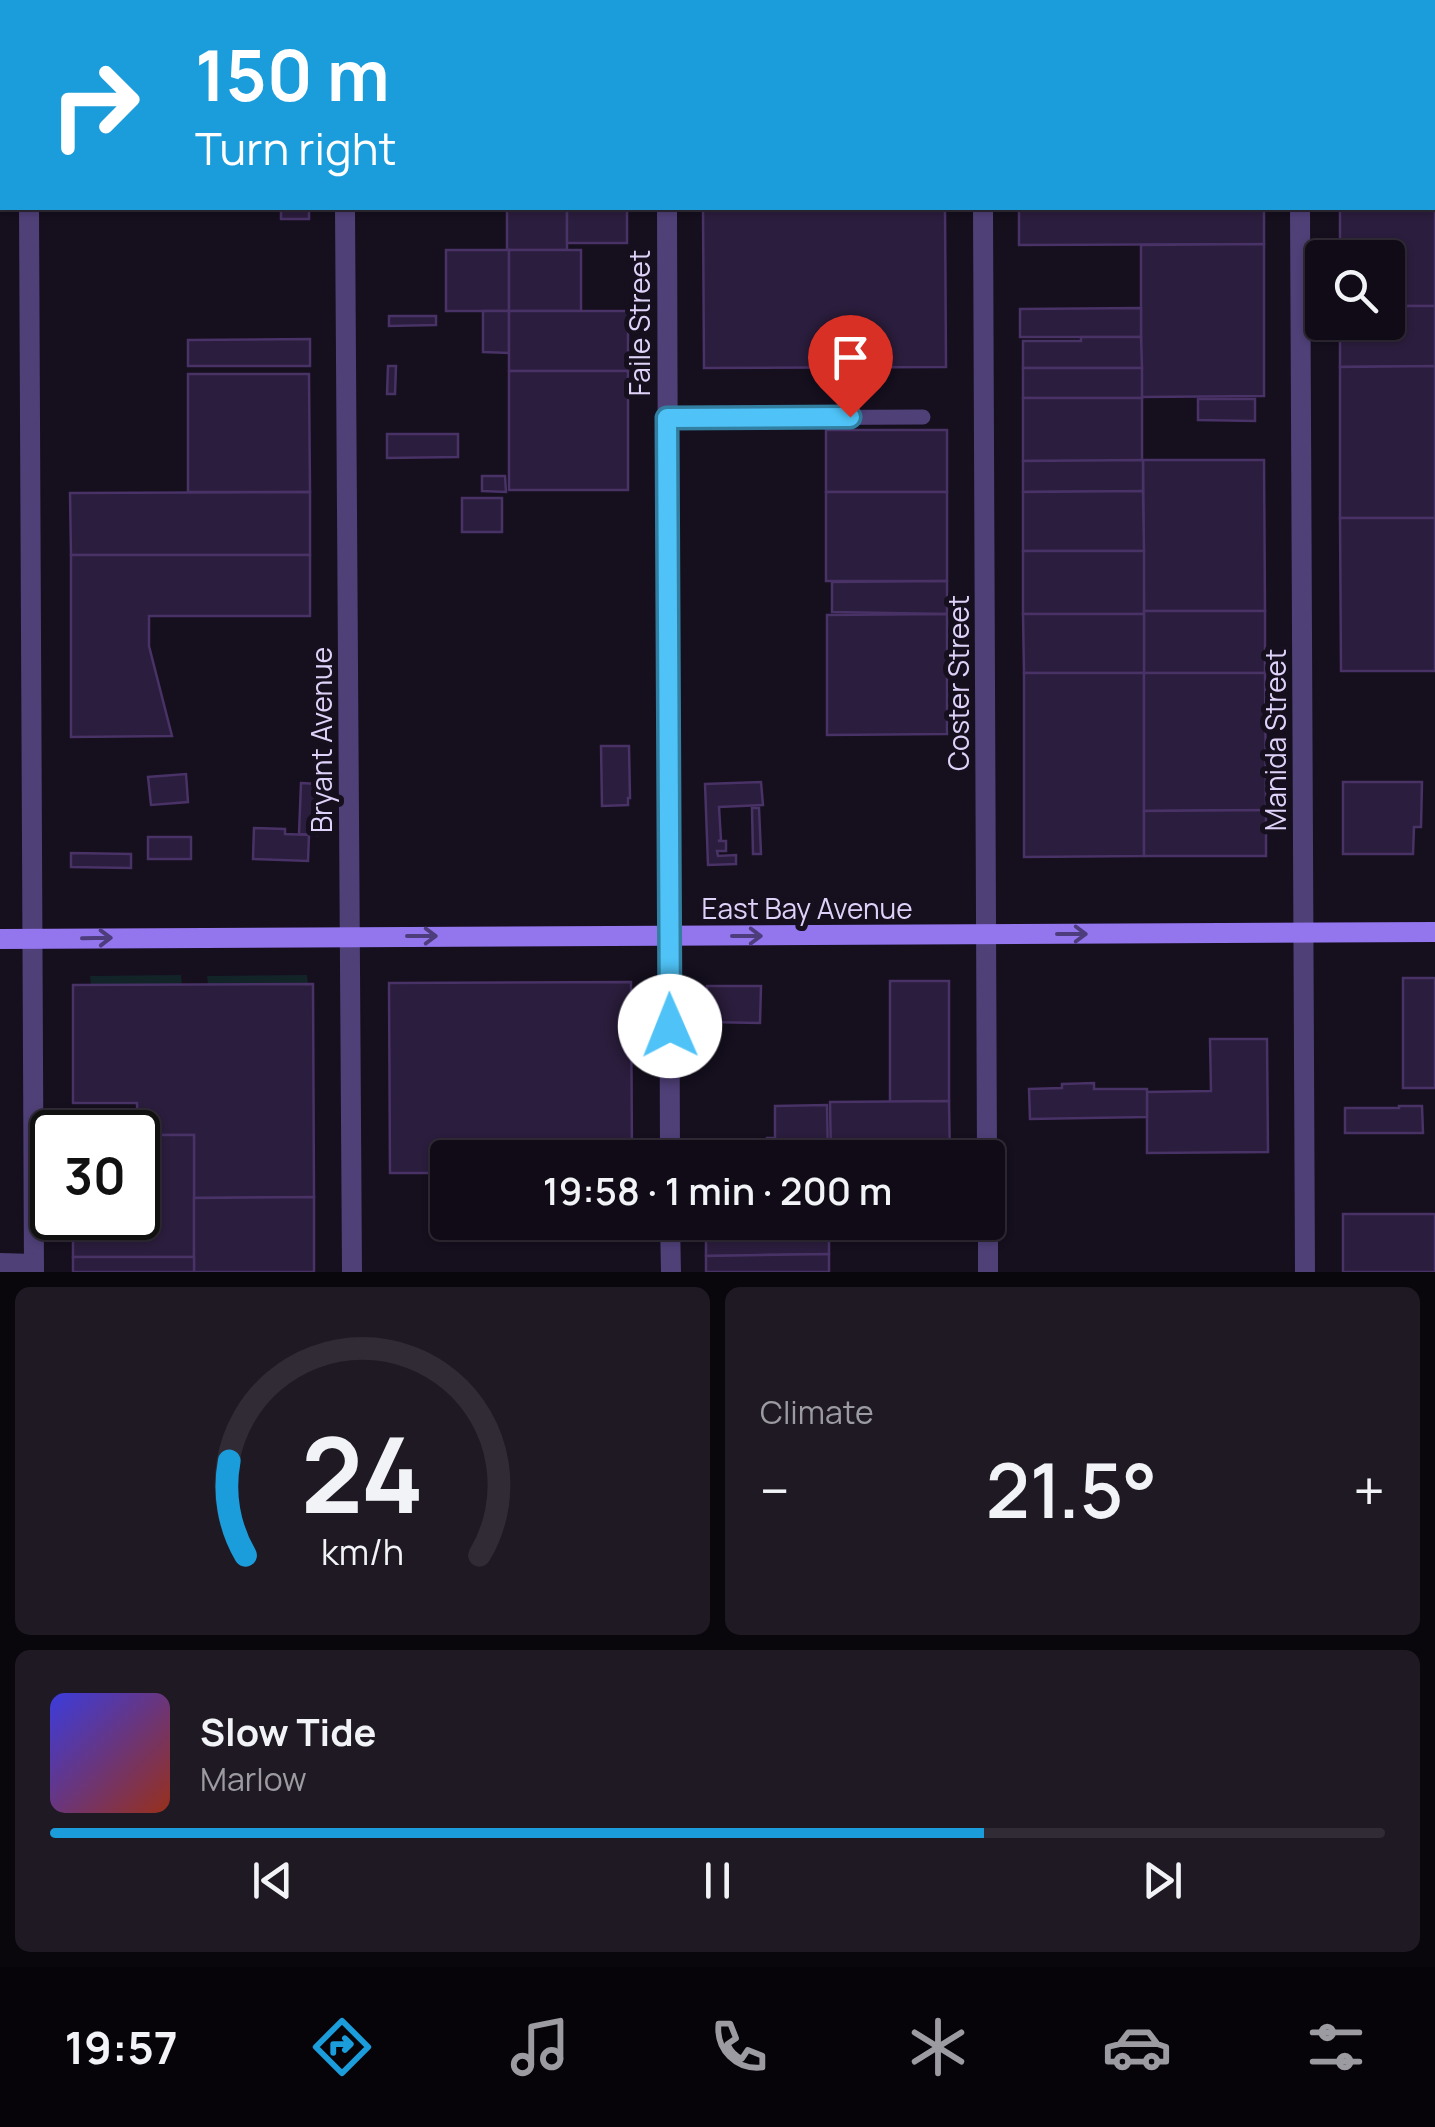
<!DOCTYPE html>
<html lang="en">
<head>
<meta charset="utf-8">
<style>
	:root { --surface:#100b16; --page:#1e1923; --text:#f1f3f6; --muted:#9c9ba1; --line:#302b35; --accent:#1b9ddc }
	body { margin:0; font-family:Manrope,sans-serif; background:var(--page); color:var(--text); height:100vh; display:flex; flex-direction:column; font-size:38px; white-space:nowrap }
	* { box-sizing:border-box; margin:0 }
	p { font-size:32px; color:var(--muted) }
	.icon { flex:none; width:55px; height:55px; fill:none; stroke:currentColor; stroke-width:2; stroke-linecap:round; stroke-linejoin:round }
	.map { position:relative; height:1272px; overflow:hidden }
	.details { display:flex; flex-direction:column; gap:15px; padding:15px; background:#09060c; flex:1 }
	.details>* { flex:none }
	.banner { position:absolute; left:0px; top:0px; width:1435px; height:210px; box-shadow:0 2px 8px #0004,0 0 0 2px var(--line); background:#1b9ddc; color:#fff; overflow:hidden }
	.tools { position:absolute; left:1305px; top:240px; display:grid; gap:20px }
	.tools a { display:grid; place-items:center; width:100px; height:100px; border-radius:10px; background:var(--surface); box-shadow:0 2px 8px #0004,0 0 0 2px var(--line); font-size:50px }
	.speed { position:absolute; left:30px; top:1110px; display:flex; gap:20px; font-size:50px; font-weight:700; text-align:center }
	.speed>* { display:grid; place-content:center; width:130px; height:130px; border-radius:50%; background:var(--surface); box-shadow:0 2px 8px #0004,0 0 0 2px var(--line); line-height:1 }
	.speed .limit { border:5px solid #111; border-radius:15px; background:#fff; color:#111 }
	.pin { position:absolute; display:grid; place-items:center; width:85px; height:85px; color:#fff; margin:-102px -42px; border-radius:50% 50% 50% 0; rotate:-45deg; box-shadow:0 0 10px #0007 }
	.pin .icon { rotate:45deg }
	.me { position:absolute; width:110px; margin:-55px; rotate:359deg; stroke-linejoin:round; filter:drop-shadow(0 0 8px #0008) }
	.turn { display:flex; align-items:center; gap:35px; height:210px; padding:0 30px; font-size:45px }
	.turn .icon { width:130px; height:130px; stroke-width:2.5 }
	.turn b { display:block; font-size:70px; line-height:85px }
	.big { font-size:75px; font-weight:600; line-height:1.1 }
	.details .tile { flex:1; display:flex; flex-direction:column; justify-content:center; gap:15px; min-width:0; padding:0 35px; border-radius:15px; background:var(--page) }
	.details .dial { align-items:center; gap:0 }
	.dial svg { height:260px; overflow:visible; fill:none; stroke:var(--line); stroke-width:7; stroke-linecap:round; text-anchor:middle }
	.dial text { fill:var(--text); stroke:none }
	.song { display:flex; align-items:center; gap:30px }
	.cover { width:120px; height:120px; border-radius:15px; background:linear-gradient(135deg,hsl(240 70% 55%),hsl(10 70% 35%)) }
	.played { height:10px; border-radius:5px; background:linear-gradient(90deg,var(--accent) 70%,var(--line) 70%) }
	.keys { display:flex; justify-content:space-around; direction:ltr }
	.heat { display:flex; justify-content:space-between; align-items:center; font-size:55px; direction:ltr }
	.details .tiles { flex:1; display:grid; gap:15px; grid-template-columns:1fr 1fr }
	.tile:last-child { grid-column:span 2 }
	.trip { position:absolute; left:430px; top:1140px; width:575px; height:100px; border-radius:10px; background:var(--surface); box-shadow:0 2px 8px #0004,0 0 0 2px var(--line); font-weight:600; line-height:100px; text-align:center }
	.tab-bar { display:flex; height:160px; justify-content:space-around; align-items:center; background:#060409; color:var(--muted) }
	.tab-bar .icon { width:70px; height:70px }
	.tab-bar .selected { color:var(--accent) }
	.tab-bar b { font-size:45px; color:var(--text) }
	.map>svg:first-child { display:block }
	.green { fill:#132428 }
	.building { fill:#2b1d3d; stroke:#483266; stroke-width:2.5 }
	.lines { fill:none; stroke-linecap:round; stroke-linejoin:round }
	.lane { stroke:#4f4078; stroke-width:15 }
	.street { stroke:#4f4078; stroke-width:20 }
	.secondary { stroke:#9375ee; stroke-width:20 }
	.oneway { stroke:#4e3d7c }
	.route-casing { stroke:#337fa1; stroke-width:25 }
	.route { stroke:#4fc3f7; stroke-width:18 }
	.labels { text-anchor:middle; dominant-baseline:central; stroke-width:10; stroke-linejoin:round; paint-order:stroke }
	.street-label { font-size:28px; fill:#dfd2f9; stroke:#150f1e }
</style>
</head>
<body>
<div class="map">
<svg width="1435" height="1272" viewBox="0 0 1435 1272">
	<rect width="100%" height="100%" fill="#150f1e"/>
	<g class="green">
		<path d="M181 975 182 984 91 985 90 976Z"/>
		<path d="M307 975 308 984H208L207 976Z"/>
	</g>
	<g class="building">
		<path d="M0 0H282V2L0 4Z"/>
		<rect x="384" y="0" width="241" height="2"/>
		<rect x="701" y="0" width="120" height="2"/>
		<rect x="821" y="0" width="124" height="2"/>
		<path d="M1432 124H1435V306H1388V258H1340V208H1432Z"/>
		<rect x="281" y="208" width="28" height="11"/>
		<rect x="507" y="208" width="60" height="42"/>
		<rect x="567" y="208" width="60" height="35"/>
		<path d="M703 208H945L946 367 704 368Z"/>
		<path d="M1019 208H1264V244L1019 245Z"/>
		<path d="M1264 244V396L1141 397V245Z"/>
		<rect x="446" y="250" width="63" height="61"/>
		<rect x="509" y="250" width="72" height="61"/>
		<path d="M1388 306H1435V366L1340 367V322H1388Z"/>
		<path d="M1141 308V337H1020V309Z"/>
		<path d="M483 311H509V353L483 352Z"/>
		<rect x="509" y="311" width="119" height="60"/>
		<path d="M389 316H436V325L389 326Z"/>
		<path d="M1081 337H1141L1142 368H1023V341H1081Z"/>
		<path d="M310 339V366H188V340Z"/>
		<path d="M388 366H396L395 394H387Z"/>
		<path d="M1435 366V518H1340V367Z"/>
		<rect x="1023" y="368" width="119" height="30"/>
		<rect x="509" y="371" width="119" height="119"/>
		<path d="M188 374H309L310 492H188Z"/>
		<rect x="1023" y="398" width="119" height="63"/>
		<path d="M1198 399H1255V421L1198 420Z"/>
		<rect x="826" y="430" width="121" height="62"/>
		<path d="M387 434H458V457L387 458Z"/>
		<path d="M1143 460H1264L1265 611H1144Z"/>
		<path d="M1143 460V491L1023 492V461Z"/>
		<path d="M482 476H505L506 492 482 491Z"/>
		<path d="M1143 491 1144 551H1023V492Z"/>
		<path d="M310 492V555H71L70 493Z"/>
		<rect x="826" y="492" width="121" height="89"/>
		<rect x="462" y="498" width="40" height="34"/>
		<path d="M1340 518H1435V671H1341Z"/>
		<rect x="1023" y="551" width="121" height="63"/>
		<path d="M71 555H310V616H149V646L172 736 71 737Z"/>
		<path d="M947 581V614L832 612V582Z"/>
		<rect x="1144" y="611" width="121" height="62"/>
		<path d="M947 614V734L827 735V615Z"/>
		<path d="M1023 614H1144V673H1024Z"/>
		<path d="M1024 673H1144V856L1024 857Z"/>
		<path d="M1144 673H1265L1266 810 1144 811Z"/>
		<path d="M601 746H629L630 798H628V805L602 806Z"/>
		<path d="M186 774 188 802 151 805 148 777Z"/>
		<path d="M761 782 763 805 719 807 721 840 718 841H726V851H717L718 856 736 855V864L708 865 705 784Z"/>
		<path d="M1343 782H1422L1421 827H1414L1413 854H1343Z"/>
		<path d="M301 783 318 784 317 835 299 834Z"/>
		<path d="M752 808H759L761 854H753Z"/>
		<path d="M1266 810V856H1144V811Z"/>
		<path d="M254 828 285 829V834L309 835 308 861 253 859Z"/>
		<rect x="148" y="837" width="43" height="22"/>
		<path d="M71 853 131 854V868L71 867Z"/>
		<rect x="1403" y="978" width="32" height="110"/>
		<path d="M890 981H949V1101L890 1102Z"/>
		<path d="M631 982 632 1158H448V1173H390L389 983Z"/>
		<path d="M313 984 314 1197 194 1198V1135H138L137 1103H73V985Z"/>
		<path d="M707 986H761L760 1023 707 1022Z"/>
		<path d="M1210 1039H1267L1268 1152 1147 1153V1092L1211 1091Z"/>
		<path d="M1094 1083V1089H1147V1117L1030 1119 1029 1089 1062 1088V1084Z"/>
		<path d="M949 1101 950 1158H831L830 1102Z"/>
		<path d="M827 1105 828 1158H767V1138H775V1106Z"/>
		<path d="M1399 1106H1422L1423 1133H1345V1108H1399Z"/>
		<path d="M138 1135H194V1257H73V1218H138Z"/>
		<path d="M314 1197V1272H194V1198Z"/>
		<rect x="1343" y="1214" width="92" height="58"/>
		<path d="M493 1222H632V1239L493 1240Z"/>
		<path d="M723 1222H829V1225L723 1226Z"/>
		<path d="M829 1225V1254L706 1256V1226Z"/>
		<path d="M829 1254V1272H706V1256Z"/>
		<rect x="73" y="1257" width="121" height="15"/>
	</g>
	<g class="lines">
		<g class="lane">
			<path d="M308 2V0"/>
			<path d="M667 418 923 417"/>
		</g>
		<g class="street">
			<path d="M666 0V2"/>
			<path d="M982 0V2"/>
			<path d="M1300 0V2"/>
			<path d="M29 208 34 1272"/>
			<path d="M345 208 352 1272"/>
			<path d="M667 208 670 1158"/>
			<path d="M983 208 987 1158"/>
			<path d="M1300 208 1305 1272"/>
			<path d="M988 1212V1272"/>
			<path d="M670 1222 671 1272"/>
			<path d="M0 1263 34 1264"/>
		</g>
		<g class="secondary">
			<path d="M1432 74H1435"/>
			<path d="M0 80H2"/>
			<path d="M0 939 1435 932"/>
		</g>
	</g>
	<defs><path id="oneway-shaft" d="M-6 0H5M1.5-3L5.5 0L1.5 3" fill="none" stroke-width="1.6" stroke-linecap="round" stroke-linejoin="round" transform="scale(2.5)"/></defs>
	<g class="oneway">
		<use href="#oneway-shaft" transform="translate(1072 934)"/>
		<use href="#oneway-shaft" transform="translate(422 936)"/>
		<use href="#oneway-shaft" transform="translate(747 936)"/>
		<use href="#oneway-shaft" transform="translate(97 938) rotate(-1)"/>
	</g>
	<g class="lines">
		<g class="route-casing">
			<path id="route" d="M670 1026 667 418 850 417"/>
		</g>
		<use href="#route" class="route"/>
	</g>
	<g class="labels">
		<g class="street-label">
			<text transform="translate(639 323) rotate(-90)">Faile Street</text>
			<text transform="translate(958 683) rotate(-90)">Coster Street</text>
			<text transform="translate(321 740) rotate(-90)">Bryant Avenue</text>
			<text transform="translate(1275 740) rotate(-90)">Manida Street</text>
			<text x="807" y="908">East Bay Avenue</text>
		</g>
	</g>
</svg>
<div class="tools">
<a><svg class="icon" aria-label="search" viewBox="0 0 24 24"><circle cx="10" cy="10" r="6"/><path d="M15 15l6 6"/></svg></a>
</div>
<div class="speed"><div class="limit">30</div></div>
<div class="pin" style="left:850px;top:417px;background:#d93025"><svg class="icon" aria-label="arrive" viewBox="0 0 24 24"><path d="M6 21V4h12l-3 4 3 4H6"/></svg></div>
<svg class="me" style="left:670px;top:1026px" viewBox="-20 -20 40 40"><circle r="19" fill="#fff"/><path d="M0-13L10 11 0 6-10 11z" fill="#4fc3f7"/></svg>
<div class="trip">19:58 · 1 min · 200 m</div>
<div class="banner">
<div class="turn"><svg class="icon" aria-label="right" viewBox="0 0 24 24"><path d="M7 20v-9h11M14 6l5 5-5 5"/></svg><div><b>150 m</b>Turn right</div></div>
</div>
</div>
<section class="details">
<div class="tiles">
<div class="tile dial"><svg viewBox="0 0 100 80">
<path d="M14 69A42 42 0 1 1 86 69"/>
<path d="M14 69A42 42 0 0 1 9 40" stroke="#1b9ddc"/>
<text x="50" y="56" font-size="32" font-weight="700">24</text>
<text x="50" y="72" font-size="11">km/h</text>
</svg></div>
<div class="tile"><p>Climate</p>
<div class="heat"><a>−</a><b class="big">21.5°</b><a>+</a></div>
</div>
<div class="tile">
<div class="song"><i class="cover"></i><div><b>Slow Tide</b><p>Marlow</p></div></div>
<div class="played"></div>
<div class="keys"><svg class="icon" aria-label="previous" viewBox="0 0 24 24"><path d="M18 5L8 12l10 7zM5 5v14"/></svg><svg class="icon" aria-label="pause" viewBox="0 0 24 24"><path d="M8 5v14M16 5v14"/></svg><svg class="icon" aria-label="next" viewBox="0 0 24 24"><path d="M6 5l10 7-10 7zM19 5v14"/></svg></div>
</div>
</div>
</section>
<nav class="tab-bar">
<b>19:57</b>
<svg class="icon selected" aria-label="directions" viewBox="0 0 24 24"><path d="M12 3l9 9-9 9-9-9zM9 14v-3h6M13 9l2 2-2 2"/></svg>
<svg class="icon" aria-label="music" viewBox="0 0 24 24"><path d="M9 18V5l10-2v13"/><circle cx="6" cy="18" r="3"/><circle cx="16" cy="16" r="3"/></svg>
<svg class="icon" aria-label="phone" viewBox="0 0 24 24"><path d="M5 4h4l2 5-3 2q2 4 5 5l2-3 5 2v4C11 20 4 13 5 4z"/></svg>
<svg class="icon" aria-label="climate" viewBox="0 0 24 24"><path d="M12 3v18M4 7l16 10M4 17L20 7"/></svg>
<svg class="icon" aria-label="car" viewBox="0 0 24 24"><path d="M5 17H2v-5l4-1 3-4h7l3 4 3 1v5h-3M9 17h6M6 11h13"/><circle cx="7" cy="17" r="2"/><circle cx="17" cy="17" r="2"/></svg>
<svg class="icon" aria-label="filters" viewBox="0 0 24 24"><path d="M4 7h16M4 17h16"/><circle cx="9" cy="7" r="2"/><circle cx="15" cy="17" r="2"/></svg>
</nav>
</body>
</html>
